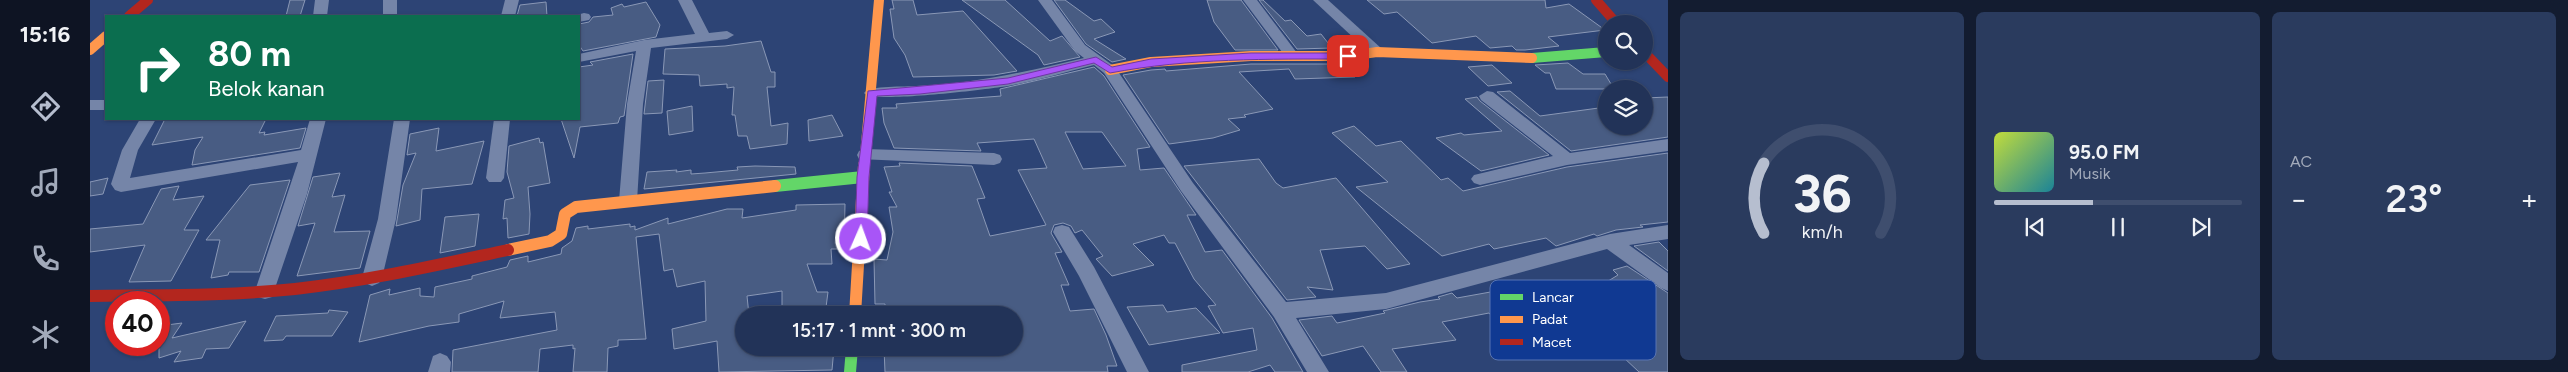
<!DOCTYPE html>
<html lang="id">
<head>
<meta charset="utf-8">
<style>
	:root { --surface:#223358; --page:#2a3b5e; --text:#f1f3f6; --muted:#a2aaba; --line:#3f4e6e; --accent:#b6becf }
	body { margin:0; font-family:Figtree,sans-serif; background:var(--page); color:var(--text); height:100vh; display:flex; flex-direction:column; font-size:19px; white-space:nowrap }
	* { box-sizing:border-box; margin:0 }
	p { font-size:16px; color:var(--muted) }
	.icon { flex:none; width:28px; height:28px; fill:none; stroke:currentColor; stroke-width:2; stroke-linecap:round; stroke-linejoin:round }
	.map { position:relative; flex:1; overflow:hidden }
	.sheet { display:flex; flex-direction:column; gap:12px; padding:12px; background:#131c30; width:900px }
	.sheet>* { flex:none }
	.guide { position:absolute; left:15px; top:15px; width:475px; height:105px; border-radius:0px; box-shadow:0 1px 4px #0004,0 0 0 1px var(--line); background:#0b6e4f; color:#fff; overflow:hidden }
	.buttons { position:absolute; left:1508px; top:15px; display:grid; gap:10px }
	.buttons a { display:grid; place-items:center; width:55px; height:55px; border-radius:50%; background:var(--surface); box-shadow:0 1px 4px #0004,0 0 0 1px var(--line); font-size:25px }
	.speed { position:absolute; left:15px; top:291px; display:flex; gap:10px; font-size:25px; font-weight:700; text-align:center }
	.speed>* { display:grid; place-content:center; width:65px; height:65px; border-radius:50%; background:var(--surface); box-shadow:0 1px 4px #0004,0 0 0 1px var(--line); line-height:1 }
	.speed .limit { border:8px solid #d22; background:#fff; color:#111 }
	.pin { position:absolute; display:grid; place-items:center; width:42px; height:42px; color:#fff; margin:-21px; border-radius:10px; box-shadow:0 2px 8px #0006 }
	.me { position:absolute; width:55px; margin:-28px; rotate:2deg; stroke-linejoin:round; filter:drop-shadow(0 0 4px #0008) }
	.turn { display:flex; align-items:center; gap:18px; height:105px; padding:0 20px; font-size:22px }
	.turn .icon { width:65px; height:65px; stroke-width:2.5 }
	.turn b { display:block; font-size:35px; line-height:42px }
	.big { font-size:38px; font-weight:600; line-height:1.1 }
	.sheet .card { flex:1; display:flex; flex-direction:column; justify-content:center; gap:8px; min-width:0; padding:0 18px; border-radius:8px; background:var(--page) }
	.sheet .dial { align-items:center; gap:0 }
	.dial svg { height:130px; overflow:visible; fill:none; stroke:var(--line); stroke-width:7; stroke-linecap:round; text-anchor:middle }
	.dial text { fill:var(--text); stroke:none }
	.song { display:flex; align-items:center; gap:15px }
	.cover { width:60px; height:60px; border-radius:8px; background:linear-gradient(135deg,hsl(70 70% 55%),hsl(190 70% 35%)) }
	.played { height:5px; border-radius:2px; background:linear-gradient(90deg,var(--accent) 40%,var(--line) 40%) }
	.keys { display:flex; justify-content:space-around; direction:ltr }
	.heat { display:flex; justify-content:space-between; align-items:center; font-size:28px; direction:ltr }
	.sheet .tiles { flex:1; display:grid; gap:12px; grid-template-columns:repeat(3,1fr) }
	.trip { position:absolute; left:645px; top:306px; width:288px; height:50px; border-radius:25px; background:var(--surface); box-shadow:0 1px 4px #0004,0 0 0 1px var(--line); font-weight:600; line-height:50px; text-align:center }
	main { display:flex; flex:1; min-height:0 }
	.tab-bar { display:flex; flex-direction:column; width:90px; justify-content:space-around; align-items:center; background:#0e1423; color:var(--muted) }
	.tab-bar .icon { width:35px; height:35px }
	.tab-bar .current { color:var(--accent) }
	.tab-bar b { font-size:22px; color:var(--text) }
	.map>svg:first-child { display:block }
	.building { fill:#485c83; stroke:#8a98b6; fill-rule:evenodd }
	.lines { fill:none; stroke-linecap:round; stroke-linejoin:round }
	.street { fill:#7585a8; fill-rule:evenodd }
	.fast-far1 { stroke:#63d668; stroke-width:10 }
	.fast { stroke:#63d668; stroke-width:12 }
	.slow-far1 { stroke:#ff974d; stroke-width:10 }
	.slow { stroke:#ff974d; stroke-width:12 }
	.jam-far1 { stroke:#b3261e; stroke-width:10 }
	.jam { stroke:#b3261e; stroke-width:12 }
	.route { fill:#a855f7; stroke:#6d37a1 }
	.key { fill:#103992; stroke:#5874b3; stroke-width:1 }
	.key-label { font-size:14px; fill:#fff }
</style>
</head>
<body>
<main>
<nav class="tab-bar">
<b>15:16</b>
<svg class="icon current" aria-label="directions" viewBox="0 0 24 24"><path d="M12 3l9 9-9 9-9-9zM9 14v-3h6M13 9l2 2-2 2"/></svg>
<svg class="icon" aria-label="music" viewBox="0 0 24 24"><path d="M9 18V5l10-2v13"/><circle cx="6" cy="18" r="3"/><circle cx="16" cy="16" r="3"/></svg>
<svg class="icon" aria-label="phone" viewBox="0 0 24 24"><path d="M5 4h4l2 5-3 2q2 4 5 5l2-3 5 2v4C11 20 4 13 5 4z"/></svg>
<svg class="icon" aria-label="climate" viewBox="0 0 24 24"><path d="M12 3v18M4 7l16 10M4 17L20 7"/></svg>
</nav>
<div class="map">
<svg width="1578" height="372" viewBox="0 0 1578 372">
	<rect width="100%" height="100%" fill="#2d4475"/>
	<g class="building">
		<path d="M200 0H215L210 16H196Z"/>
		<path d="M802 0H823L827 15 873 11 927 71 904 75 823 77 815 55 804 38 800 9H804Z"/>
		<path d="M872 0H915L960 41 972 36 990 57 954 65 948 55Z"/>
		<path d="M964 0H975L1004 21 1011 19 1025 32 1004 39 1036 59 1022 62 996 44Z"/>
		<path d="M1117 0H1151L1188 50H1145L1124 22Z"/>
		<path d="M1169 0H1173L1195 21 1201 20 1217 36 1231 34 1242 48 1207 49Z"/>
		<path d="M1277 0H1455L1456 8 1479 4 1515 30 1458 37 1469 46 1435 50H1426L1422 46 1400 48 1386 36 1342 43 1307 12 1294 14Z"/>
		<path d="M456 2 457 16H427L430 5Z"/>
		<path d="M556 2 570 25 566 37 493 51 489 45V24L499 22 503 17 523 15 521 8 532 4 534 7Z"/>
		<path d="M671 41 681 72H685V87H677L681 126 698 123 697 144 660 149 657 136H648L645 115H642L644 87 637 88V84L610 86 609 75 573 74 575 49 635 46Z"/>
		<path d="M543 54 534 116 530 117 528 123 490 127 484 158 471 119H489V67L503 65 500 62Z"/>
		<path d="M1478 63 1493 74H1515L1524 89H1466L1460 73H1455L1445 65Z"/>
		<path d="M1161 64H1255L1265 77 1205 79 1199 69 1149 72 1183 109 1154 115 1156 117 1138 119 1150 130 1123 138 1079 144 1033 75 1061 70 1075 69 1076 71Z"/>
		<path d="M1402 65 1422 83 1398 86 1378 67Z"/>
		<path d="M1004 67 1014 76 1060 147 1047 149 1050 170 1074 168 1106 215H1097L1115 252 1132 250 1182 318 1213 372H1185L1180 365 1158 372H1092V365L1167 350 1163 328 1133 333 1118 306 1126 305 1104 279 1085 243H1079L1074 235 1043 244 1064 265 1022 276 1006 259 1013 256 992 230 985 233 981 226 973 223 964 225 961 233 972 252 965 253 979 285H971L980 311 1004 309 1016 335 1027 366H1017L1018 372H795L794 348H924V315H795V304H785L784 259 797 260 803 232 799 207H807L799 192H802L794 167 810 166 809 163 882 166 895 198 887 199 900 236 956 225 928 170 957 168 944 139 887 143 891 151 804 148 794 123 792 108H807L806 104 911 96 910 89ZM975 132H1012L1036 166 993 169Z"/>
		<path d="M574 80 572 113 554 114 558 81Z"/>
		<path d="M1420 91 1450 116 1516 107V126H1554V98L1578 97V137L1481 151 1407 92Z"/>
		<path d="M1387 97 1390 101 1459 155 1391 171 1346 138 1371 133 1374 135 1412 131 1375 99Z"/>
		<path d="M602 106 603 131 579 135 577 111Z"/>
		<path d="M742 115 753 136 719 141 718 120Z"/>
		<path d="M75 119H176L169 133 175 132 174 135 216 128 210 148 102 165 105 150 113 137 62 145Z"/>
		<path d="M1264 126 1286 146 1311 141 1351 180 1358 178 1373 191 1477 167 1578 153V222L1550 225 1553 227 1526 230 1507 236 1504 234 1466 246 1456 238 1404 249 1399 244 1352 256 1266 187 1298 182 1242 133Z"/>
		<path d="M349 128 346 151 394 141 382 184 332 189 330 220 306 226 313 185 326 153 317 155 320 134Z"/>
		<path d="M449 138 450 143 453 142 460 183 438 187 440 214 439 234 418 238 417 218 413 219 415 200 424 198 417 172 419 146Z"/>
		<path d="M1169 159 1186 183 1193 188 1246 178 1320 264 1297 269 1275 246 1230 250 1243 290 1217 287 1226 297 1197 300 1094 166Z"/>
		<path d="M665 166 705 167 706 174 554 189 557 172 587 170 586 172 601 170V174L615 173 648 170 647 167Z"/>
		<path d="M250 173 242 197 255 195 244 232 280 231 270 268 207 276 225 223 208 226 223 177Z"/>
		<path d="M18 178 13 194 0 196V182Z"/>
		<path d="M200 180 169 272H139L138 275 121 278 130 240H116L160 185Z"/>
		<path d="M89 186 83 200 114 196 94 230H109L81 281 39 282 55 245 0 252V229L53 224 71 189Z"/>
		<path d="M755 204 754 249H741L742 264H717L727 292H738L735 315H692V291L657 296 659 315H654V348H744L742 370 629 372 627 341 584 349 582 329 616 321 615 281 587 287 583 269 574 271 569 234 546 237 556 339 528 340V346L518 348 517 372H483L485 348 483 349V345L450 349 448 372H362L363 350 467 330 465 312 410 318 414 301 369 314V322L339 326 269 342 280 295 300 289 299 295 330 288V296L344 297 345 287 382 279V276L417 267 420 260 438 256V262L471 254 472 248 482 241 486 228 498 226V229L540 224V227L545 226V230L578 218V224L637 209H653L652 218 706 210V205Z"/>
		<path d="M389 214 385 246 350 253 355 217Z"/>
		<path d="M1569 242 1578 251V271L1544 246Z"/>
		<path d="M1537 266 1578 293V372H1549L1532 356 1527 358 1494 328 1424 341 1399 313 1352 322 1366 340 1302 349 1317 372H1291L1273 346 1232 356 1209 320 1242 316 1247 323 1295 313 1293 311 1330 302 1350 299 1348 297 1362 293 1367 298 1462 281 1484 302 1528 275 1523 270Z"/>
		<path d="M1073 305 1077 312 1106 308 1130 333 1059 345 1037 307Z"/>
		<path d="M239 310 258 312 242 336H196L193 340 174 341 186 316 238 313Z"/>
		<path d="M156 321 139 348 116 349 112 358 84 362 91 351 69 358V326L92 323 82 338Z"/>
	</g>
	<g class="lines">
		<g class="street">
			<path d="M225 0H239L237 16H223Z"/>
			<rect x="293" y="0" width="14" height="16"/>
			<path d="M415 0H429L425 16H411Z"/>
			<path d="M588 0H602L619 33 637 31 644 35 637 39 561 48 553 104 547 201 544 206 538 207 532 206 529 201 537 104 546 51 489 62V54L554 40 605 34Z"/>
			<path d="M948 0H962L995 45 1025 67 1103 183 1196 302 1296 293 1520 234 1578 225V239L1539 245 1578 273V291L1571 288 1517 249 1296 309 1206 318 1239 372H1217L1184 317 1091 191 1014 73 1004 65C975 72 946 81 918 86 899 89 781 104 774 93 780 85 816 87 826 86 884 84 939 71 994 58L985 51Z"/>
			<path d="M1153 0H1167L1210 57 1208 60H1198Z"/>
			<path d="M1223 0H1238L1292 49 1294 52 1292 55H1282Z"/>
			<path d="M494 13 499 14 501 17 499 20 489 22V16H483Z"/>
			<path d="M1397 91 1403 92 1480 153 1578 139V151L1477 165 1390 185 1384 183 1381 179 1384 175 1463 156 1391 100 1389 96Z"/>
			<rect x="0" y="100" width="16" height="10"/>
			<path d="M50 119H66L48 150 40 178 211 150 220 119H236L217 194 182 297 175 299 168 297 165 291 208 162 31 192 25 190 21 184 32 150Z"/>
			<path d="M304 119H320L306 219 292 278 289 283 282 286 275 283 272 278 288 219Z"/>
			<path d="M404 119H420L414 178 411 182H399L396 178Z"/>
			<path d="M775 149 904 153 910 155 912 159 910 163 904 165 769 159 767 155 769 151Z"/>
			<path d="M972 225 979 227 1004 267 1059 372H1037L989 276 963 232 965 227Z"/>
			<path d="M350 353 357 356 361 362 360 372H338L343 356Z"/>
		</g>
		<path class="fast-far1" d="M1442 58 1516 52"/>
		<g class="fast">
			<path d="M685 186 773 177"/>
			<path d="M760 372 762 348"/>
		</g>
		<g class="slow-far1">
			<path d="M0 50 16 36"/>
			<path d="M1020 70 1061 62 1161 56H1258L1287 52 1442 58"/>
			<path d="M774 166 789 0"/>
		</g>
		<g class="slow">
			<path d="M418 250 460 241 471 234 475 214 486 207 685 186"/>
			<path d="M765 315 774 165"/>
		</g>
		<g class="jam-far1">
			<path d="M1506 0 1527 24"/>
			<path d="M39 16 58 0"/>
			<path d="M1554 52 1578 77"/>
		</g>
		<path class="jam" d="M0 296C68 295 137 296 205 289 277 281 347 265 418 250"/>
	</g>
	<path class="route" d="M1161 53H1258L1263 56 1258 59C1178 59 1099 58 1020 73L1004 63 918 84 830 94 787 96 779 177 777 239 771 244 765 239 767 177 778 91 918 78 1006 57 1022 67 1061 59Z"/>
	<rect x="1400" y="280" width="166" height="80" rx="8" class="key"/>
	<rect x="1410" y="294" width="23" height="6" fill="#63d668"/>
	<rect x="1410" y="316" width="23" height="7" fill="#ff974d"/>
	<rect x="1410" y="339" width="23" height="6" fill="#b3261e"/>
	<g class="key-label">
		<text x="1442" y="302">Lancar</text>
		<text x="1442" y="324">Padat</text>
		<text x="1442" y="347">Macet</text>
	</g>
</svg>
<div class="buttons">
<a><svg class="icon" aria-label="search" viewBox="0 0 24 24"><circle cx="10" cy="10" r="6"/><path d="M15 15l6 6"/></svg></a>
<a><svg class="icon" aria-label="layers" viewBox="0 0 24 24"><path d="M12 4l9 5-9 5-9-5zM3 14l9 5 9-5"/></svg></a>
</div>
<div class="speed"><div class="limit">40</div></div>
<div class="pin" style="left:1258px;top:56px;background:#d93025"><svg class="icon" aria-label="arrive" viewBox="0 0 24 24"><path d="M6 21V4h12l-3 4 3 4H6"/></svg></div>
<svg class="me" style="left:771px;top:239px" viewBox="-20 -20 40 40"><circle r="17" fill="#a855f7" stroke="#fff" stroke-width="3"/><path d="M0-11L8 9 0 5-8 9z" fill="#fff"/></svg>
<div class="trip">15:17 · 1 mnt · 300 m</div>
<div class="guide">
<div class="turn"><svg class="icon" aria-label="right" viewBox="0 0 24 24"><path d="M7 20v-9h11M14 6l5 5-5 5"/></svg><div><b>80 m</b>Belok kanan</div></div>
</div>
</div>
<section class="sheet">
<div class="tiles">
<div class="card dial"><svg viewBox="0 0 100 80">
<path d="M14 69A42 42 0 1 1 86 69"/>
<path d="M14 69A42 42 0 0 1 14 26" stroke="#b6becf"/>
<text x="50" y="56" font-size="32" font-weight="700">36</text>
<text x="50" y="72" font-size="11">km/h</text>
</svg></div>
<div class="card">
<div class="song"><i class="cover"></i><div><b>95.0 FM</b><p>Musik</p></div></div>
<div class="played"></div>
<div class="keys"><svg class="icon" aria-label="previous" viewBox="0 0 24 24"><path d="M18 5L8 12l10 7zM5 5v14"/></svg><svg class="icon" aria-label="pause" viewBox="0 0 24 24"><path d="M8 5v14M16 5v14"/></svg><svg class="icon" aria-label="next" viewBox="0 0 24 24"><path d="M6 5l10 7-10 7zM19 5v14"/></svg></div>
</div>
<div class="card"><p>AC</p>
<div class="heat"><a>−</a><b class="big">23°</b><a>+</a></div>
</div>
</div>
</section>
</main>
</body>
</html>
